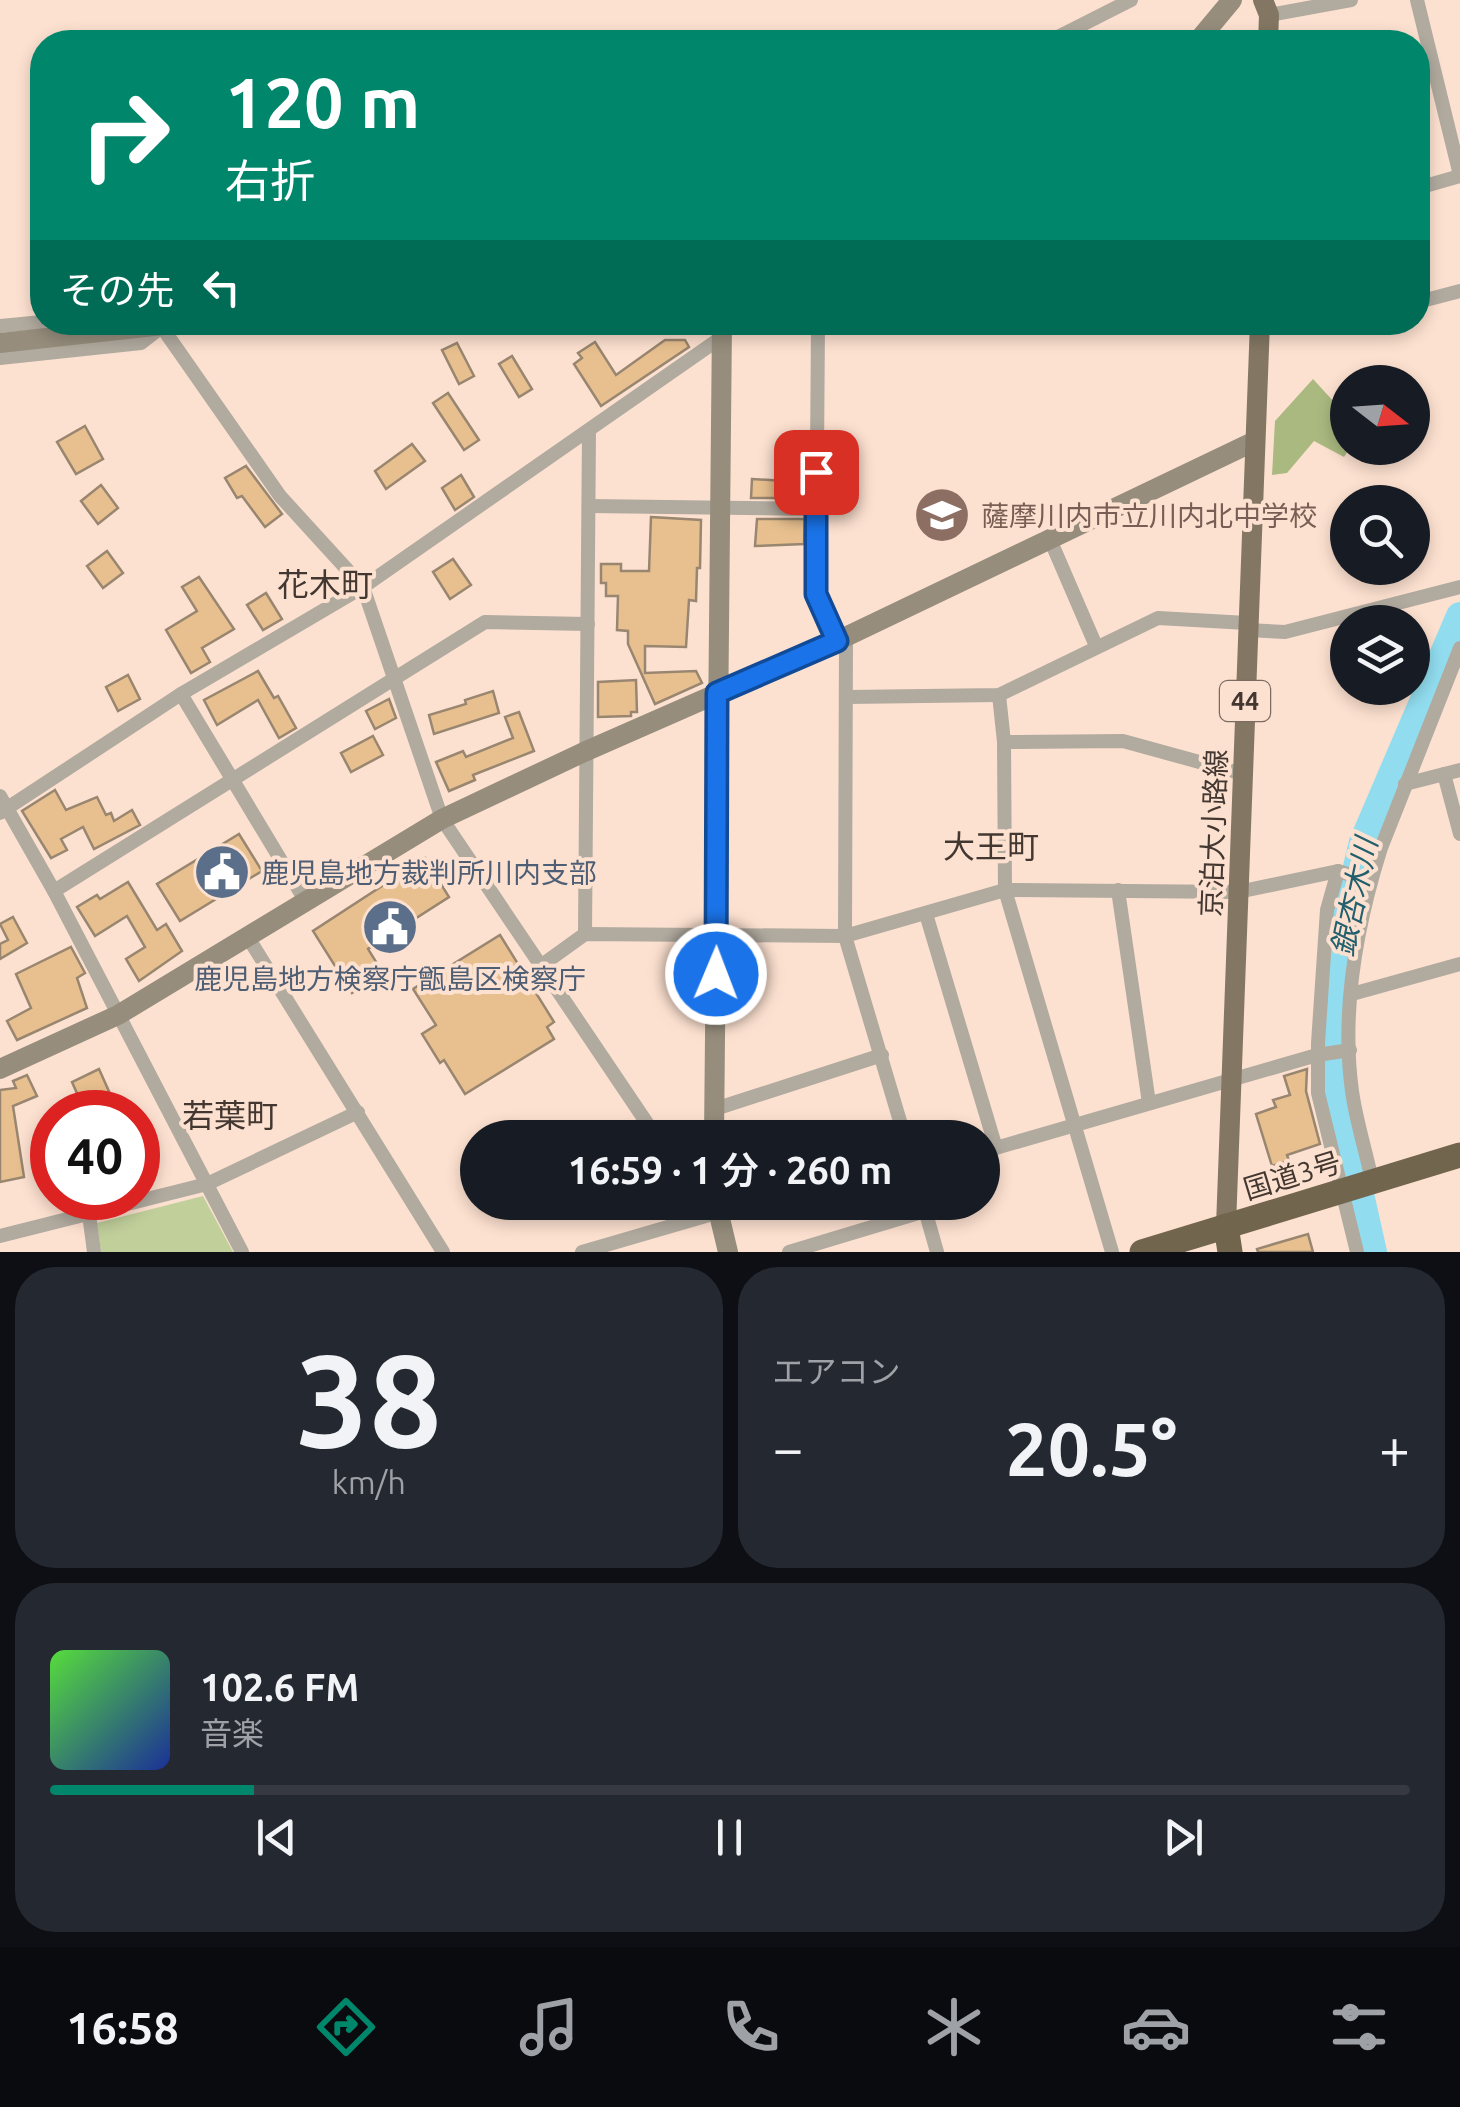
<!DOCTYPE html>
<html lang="ja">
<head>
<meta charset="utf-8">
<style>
	:root { --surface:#171b24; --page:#242831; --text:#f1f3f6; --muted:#9ea1a6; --line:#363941; --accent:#00876b }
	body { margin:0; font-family:Ubuntu,"Noto Sans JP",sans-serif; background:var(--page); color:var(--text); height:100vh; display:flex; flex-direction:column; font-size:38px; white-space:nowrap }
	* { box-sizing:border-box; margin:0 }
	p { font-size:32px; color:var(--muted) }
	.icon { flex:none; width:55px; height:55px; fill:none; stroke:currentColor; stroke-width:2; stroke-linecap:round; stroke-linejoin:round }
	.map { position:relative; height:1252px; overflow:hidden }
	.drawer { display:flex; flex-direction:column; gap:15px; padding:15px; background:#0d0f14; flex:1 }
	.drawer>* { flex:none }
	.banner { position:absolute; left:30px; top:30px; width:1400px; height:305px; border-radius:40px; box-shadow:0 5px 15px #0003; background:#00876b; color:#fff; overflow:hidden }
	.needle { width:65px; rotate:107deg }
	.tools { position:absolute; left:1330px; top:365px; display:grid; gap:20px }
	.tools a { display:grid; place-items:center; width:100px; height:100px; border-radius:50%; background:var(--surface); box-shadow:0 5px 15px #0003; font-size:50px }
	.speed { position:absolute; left:30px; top:1090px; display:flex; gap:20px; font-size:50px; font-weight:700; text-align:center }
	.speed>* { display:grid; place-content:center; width:130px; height:130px; border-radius:50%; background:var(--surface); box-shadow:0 5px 15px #0003; line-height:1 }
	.speed .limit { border:15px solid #d22; background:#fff; color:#111 }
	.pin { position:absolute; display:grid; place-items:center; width:85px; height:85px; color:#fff; margin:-42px; border-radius:20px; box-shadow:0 5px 15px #0006 }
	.me { position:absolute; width:110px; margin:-55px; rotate:1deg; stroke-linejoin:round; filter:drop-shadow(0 0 8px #0008) }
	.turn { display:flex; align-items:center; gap:35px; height:210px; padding:0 30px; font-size:45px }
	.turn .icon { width:130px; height:130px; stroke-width:2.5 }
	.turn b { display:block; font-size:70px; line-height:85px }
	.then { display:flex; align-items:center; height:95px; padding:0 30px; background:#0003; gap:20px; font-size:38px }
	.big { font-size:75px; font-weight:600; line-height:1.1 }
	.drawer .widget { flex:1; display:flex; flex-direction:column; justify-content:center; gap:15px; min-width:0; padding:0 35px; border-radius:40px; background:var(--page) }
	.drawer .dial { align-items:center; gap:0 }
	.dial b { font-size:130px; line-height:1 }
	.song { display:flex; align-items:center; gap:30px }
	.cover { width:120px; height:120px; border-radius:15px; background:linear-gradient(135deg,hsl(110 70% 55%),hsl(230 70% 35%)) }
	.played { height:10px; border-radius:5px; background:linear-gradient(90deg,var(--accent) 15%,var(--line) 15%) }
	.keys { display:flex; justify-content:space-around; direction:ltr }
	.heat { display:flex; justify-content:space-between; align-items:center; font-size:55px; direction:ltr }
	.drawer .tiles { flex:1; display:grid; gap:15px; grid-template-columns:1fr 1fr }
	.widget:last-child { grid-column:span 2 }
	.trip { position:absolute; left:460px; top:1120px; width:540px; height:100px; border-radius:50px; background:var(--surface); box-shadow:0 5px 15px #0003; font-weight:600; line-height:100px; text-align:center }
	.tab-bar { display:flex; height:160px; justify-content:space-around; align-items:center; background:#090b0e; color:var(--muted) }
	.tab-bar .icon { width:70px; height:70px }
	.tab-bar .current { color:var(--accent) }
	.tab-bar b { font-size:45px; color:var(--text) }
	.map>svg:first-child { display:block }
	.green { fill:#c1cf9b }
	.forest { fill:#aab980 }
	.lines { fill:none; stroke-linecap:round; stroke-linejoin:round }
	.river { stroke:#91ddef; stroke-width:28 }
	.building { fill:#e8c08f; stroke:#998670; stroke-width:2.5 }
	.street { stroke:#b1aa9f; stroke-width:14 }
	.secondary { stroke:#968d7c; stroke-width:20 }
	.primary { stroke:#837763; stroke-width:20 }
	.highway { stroke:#72654d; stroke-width:25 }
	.route-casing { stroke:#114b97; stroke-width:25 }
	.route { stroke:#1a73e8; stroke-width:18 }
	.labels { text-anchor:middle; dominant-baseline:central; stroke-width:8; stroke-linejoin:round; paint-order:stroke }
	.shield { fill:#fde1d0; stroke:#7b6b61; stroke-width:2.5 }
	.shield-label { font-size:25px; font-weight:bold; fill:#433831 }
	.education-label { font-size:28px; fill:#785e54; stroke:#fde1d0; text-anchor:start }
	.street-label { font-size:28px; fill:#433831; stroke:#fde1d0 }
	.service-label { font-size:28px; fill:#4e5e75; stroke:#fde1d0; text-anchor:start }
	.water-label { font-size:30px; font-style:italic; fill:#21606c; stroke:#fde1d0 }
	.quarter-label { font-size:32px; fill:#433831; stroke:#fde1d0 }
</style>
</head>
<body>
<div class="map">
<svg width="1460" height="1252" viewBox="0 0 1460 1252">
	<rect width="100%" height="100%" fill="#fde1d0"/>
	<path class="green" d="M203 1196 233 1252H101L97 1223Z"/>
	<path class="forest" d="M1313 379 1347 416 1348 448H1350L1344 457 1314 441 1287 473 1272 475 1275 421Z"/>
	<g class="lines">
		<path class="river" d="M1373 1252 1334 1078 1336 977 1340 938 1363 842 1460 616"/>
	</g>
	<g class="building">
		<path d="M665 340H685L689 347 601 406 574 364 582 358 578 353 595 342 616 375Z"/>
		<path d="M457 343 474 376 459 384 442 350Z"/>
		<path d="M512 356 532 389 519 397 499 364Z"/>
		<path d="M448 393 479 440 464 450 433 403Z"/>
		<path d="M85 426 103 459 76 474 57 442Z"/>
		<path d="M412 444 425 461 386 489 375 471Z"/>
		<path d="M246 466 282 514 265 527 242 496 237 498 225 478Z"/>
		<path d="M461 475 474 497 455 510 442 488Z"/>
		<path d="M752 479 785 481 784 498H751Z"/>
		<path d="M101 485 118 508 98 524 81 501Z"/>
		<path d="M651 517 701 520 700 568H697L696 601 689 600 686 647 645 646V673L696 671 702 683 655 704 628 644V631L617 630 618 596H606V583H601V564H621V571H649Z"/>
		<path d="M757 519H805L804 544 755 546Z"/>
		<path d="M107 551 123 573 103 588 87 566Z"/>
		<path d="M453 559 471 585 450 599 433 572Z"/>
		<path d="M199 577 234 629 202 648 210 662 191 673 166 630 197 611 182 587Z"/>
		<path d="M266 593 282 619 263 630 247 605Z"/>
		<path d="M258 671 274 698 278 696 296 728 279 738 258 700 217 725 204 700Z"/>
		<path d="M128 675 140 699 118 711 106 687Z"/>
		<path d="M636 680 637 712H631V716L598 717V682Z"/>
		<path d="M493 691 499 713 434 734 429 715 466 704 465 700Z"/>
		<path d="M389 699 396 718 375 729 366 711Z"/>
		<path d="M519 712 534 751 473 775 475 780 449 791 436 762 463 751 466 757 513 738 505 717Z"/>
		<path d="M373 736 383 755 351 772 341 753Z"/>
		<path d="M55 790 66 810 97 797 106 815 111 813 114 821 132 810 140 825 94 849 83 827 61 839 67 850 51 858 22 811Z"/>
		<path d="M239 834 262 871 180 921 157 884Z"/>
		<path d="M425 858 449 897 368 949 383 973 352 993 313 931Z"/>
		<path d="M128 882 157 930 166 924 182 951 139 981 126 959 145 947 127 916 95 936 77 907 97 895 100 899Z"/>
		<path d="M13 917 27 943 0 959V944L8 940 0 924Z"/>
		<path d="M500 935 554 1022 547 1027 554 1039 465 1094 444 1060 440 1063 422 1034 436 1025 413 989Z"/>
		<path d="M71 947 85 973 77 978 87 1008 17 1040 7 1021 31 1008 16 974Z"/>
		<path d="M99 1069 111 1096 84 1109 72 1082Z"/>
		<path d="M1307 1069 1306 1091 1320 1144 1287 1155 1289 1161 1272 1166 1256 1114 1276 1107 1273 1100 1290 1095 1284 1076Z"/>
		<path d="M27 1075 37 1096 13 1106 24 1177 0 1182V1090L16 1088 13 1081Z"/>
		<path d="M1308 1234 1313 1252H1258L1257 1249Z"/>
	</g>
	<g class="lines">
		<g class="street">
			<path d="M1417 0 1460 175"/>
			<path d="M1269 15 1351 0"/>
			<path d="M1048 42 1131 0"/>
			<path d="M1418 188 1460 176"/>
			<path d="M1418 302 1460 291"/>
			<path d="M818 322 816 594 837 641"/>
			<path d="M1327 322H1336"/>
			<path d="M159 323 280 496 363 587 442 819 657 1138"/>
			<path d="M0 326 42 322"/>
			<path d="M0 358 141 343 163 326"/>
			<path d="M590 506 815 509"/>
			<path d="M1049 537 1096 646"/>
			<path d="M1247 630 1285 632 1460 587"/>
			<path d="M846 635 845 936 905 1138"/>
			<path d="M181 694 306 902"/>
			<path d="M999 695 1004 742 1005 890 1112 1252"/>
			<path d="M848 697 999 695 1158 618 1247 623"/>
			<path d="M1004 742 1123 741 1243 774"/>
			<path d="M1444 774 1460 834"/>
			<path d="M1405 784 1460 770"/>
			<path d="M0 796 54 891 242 1252"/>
			<path d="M0 813 181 694 363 587 722 337"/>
			<path d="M1338 871 1327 910 1318 1043V1093L1357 1252"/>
			<path d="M1118 890 1149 1103"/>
			<path d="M54 891 485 622 588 624"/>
			<path d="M926 914 996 1148"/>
			<path d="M585 934 589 431"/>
			<path d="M249 939 443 1252"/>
			<path d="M542 965 585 934 845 936 1005 890 1238 892 1338 871 1371 881"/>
			<path d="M1352 994 1460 964"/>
			<path d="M715 1109 882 1055"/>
			<path d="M982 1152 1317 1055 1350 1050"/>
			<path d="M1372 1181C1366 1151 1356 1121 1352 1091 1341 1011 1357 924 1381 848L1460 648"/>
			<path d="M923 1203 937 1252"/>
			<path d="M89 1214 94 1252"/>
			<path d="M0 1236 207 1184 358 1112"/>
			<path d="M582 1252 716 1213 711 1206"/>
			<path d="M789 1252 925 1211"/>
		</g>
		<g class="secondary">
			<path d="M1197 42 1232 0"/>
			<path d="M0 343 163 325 394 322"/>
			<path d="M0 1069 118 1015 442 819 584 752 837 641 1255 441"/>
			<path d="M686 1138 714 1131"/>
			<path d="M714 1138 722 322"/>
			<path d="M716 1202 728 1252"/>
		</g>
		<g class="primary">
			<path d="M1263 0 1269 15 1268 42"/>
			<path d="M1226 1226 1260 322"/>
		</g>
		<g class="highway">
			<path d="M1226 1226 1230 1252"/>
			<path d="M1142 1252 1460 1155"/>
		</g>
	</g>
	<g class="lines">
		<g class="route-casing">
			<path id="route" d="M716 974 717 693 837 641 816 594V472"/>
		</g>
		<use href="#route" class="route"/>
	</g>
	<defs>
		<g id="school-disc" transform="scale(2.875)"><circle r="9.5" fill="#8d6e63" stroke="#fde1d0"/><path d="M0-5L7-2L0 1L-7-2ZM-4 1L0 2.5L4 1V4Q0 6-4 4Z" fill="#fff"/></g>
		<g id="civic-disc" transform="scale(2.875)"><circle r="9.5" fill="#5c6f8a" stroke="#fde1d0"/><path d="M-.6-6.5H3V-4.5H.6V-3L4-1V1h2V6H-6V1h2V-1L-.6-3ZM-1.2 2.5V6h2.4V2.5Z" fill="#fff"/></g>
	</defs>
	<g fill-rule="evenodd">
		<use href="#school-disc" x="942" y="515"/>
		<use href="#civic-disc" x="222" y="872"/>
		<use href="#civic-disc" x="390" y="927"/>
	</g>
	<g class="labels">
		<rect class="shield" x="1220" y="681" width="50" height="40" rx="8"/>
		<g class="shield-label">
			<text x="1245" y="701">44</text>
		</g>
		<g class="education-label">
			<text x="981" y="515">薩摩川内市立川内北中学校</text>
		</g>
		<g class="street-label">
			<text transform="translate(1213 833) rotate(-88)">京泊大小路線</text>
			<text transform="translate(1292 1175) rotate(-17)">国道3号</text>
		</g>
		<g class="service-label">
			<text x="261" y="872">鹿児島地方裁判所川内支部</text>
			<text x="390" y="978" text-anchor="middle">鹿児島地方検察庁甑島区検察庁</text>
		</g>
		<g class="water-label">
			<text transform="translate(1354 897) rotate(-78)">銀杏木川</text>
		</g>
		<g class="quarter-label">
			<text x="325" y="584">花木町</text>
			<text x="991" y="846">大王町</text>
			<text x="230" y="1115">若葉町</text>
		</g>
	</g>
</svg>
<div class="tools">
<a><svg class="needle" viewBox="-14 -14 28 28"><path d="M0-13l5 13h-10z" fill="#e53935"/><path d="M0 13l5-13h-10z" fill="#9ea1a6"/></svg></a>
<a><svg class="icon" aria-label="search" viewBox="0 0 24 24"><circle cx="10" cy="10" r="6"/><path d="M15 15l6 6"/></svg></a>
<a><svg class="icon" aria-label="layers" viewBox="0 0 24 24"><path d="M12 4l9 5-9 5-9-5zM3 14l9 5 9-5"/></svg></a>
</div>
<div class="speed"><div class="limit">40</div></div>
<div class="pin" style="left:816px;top:472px;background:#d93025"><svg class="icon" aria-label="arrive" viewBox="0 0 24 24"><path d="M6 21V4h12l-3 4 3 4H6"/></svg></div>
<svg class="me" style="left:716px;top:974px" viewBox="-20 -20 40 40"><circle r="17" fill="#1a73e8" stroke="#fff" stroke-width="3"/><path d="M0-11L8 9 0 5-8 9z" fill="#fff"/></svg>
<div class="trip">16:59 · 1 分 · 260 m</div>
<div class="banner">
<div class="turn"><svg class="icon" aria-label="right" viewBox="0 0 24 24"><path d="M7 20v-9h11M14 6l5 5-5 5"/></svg><div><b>120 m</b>右折</div></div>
<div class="then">その先<svg class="icon" aria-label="left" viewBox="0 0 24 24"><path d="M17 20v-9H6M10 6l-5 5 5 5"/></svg></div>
</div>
</div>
<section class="drawer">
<div class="tiles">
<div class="widget dial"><b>38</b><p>km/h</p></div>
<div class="widget"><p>エアコン</p>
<div class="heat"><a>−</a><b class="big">20.5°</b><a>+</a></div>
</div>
<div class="widget">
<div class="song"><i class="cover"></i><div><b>102.6 FM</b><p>音楽</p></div></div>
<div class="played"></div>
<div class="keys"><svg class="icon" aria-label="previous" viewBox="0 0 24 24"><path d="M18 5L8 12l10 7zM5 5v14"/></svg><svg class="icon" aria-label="pause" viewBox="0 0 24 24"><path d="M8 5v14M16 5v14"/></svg><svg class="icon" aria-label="next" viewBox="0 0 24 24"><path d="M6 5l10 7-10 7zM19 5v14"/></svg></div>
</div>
</div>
</section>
<nav class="tab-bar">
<b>16:58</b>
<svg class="icon current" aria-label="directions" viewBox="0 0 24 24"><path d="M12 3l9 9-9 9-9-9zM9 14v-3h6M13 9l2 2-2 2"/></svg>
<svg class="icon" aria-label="music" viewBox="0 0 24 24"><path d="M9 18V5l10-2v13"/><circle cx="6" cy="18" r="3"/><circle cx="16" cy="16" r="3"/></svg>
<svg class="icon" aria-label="phone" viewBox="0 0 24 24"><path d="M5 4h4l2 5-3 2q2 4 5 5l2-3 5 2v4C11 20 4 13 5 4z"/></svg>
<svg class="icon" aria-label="climate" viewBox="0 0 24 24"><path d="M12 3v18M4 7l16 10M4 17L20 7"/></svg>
<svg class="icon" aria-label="car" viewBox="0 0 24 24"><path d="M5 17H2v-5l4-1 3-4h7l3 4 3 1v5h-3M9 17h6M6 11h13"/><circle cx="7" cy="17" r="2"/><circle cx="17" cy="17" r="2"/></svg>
<svg class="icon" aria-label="filters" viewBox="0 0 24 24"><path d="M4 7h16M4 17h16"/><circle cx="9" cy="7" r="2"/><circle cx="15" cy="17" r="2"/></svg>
</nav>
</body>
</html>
